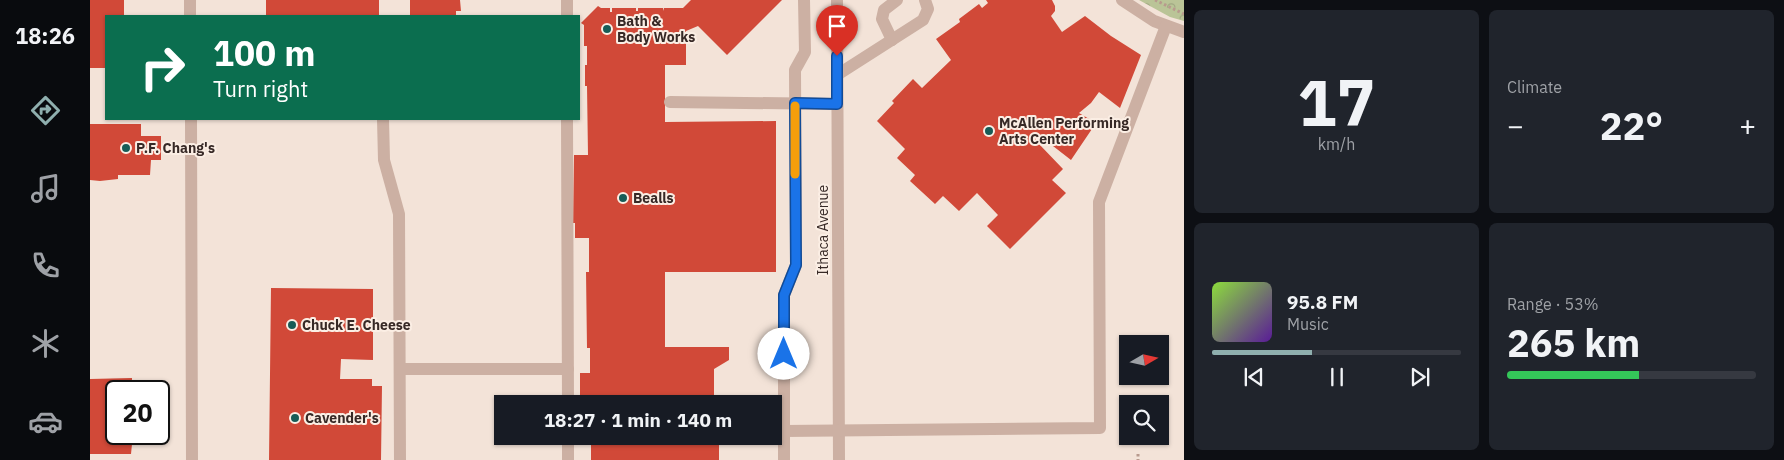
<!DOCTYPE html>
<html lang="en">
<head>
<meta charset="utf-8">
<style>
	:root { --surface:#171b24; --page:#20242c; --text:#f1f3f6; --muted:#9ea1a6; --line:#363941; --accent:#8fafae }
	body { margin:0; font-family:"IBM Plex Sans",sans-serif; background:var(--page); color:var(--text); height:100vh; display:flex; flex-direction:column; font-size:19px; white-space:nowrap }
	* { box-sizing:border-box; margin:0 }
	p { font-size:16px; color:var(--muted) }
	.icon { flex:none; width:28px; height:28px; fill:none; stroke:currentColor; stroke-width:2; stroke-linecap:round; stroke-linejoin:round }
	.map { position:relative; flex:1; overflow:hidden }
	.side { display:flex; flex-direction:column; gap:10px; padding:10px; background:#0d0f14; width:600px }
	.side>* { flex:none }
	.guide { position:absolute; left:15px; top:15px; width:475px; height:105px; border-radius:0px; box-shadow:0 1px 4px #0004; background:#0b6e4f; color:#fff; overflow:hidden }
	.needle { width:32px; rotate:81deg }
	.tools { position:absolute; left:1029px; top:335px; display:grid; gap:10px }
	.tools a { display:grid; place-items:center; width:50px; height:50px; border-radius:0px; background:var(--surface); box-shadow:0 1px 4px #0004; font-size:25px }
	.speed { position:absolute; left:15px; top:380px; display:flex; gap:10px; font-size:25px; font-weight:700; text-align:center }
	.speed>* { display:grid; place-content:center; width:65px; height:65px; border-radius:50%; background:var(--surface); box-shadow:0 1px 4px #0004; line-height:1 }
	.speed .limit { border:2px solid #111; border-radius:8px; background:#fff; color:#111 }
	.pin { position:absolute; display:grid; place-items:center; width:42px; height:42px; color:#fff; margin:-51px -21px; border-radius:50% 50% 50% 0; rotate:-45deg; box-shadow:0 0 5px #0007 }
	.pin .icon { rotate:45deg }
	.me { position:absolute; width:55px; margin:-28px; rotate:0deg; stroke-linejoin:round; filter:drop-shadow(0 0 4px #0008) }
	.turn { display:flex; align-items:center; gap:18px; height:105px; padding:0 25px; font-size:22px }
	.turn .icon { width:65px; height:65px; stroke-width:2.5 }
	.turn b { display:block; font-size:35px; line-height:42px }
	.big { font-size:38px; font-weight:700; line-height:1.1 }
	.side .widget { flex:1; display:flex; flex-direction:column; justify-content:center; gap:8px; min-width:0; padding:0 18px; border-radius:8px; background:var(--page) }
	.side .dial { align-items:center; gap:0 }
	.dial b { font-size:65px; line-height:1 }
	.song { display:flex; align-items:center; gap:15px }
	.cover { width:60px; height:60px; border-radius:8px; background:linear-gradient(135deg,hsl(90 70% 55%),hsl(270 70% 35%)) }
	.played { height:5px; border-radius:2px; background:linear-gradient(90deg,var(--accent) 40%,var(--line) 40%) }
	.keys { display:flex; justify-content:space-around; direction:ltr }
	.heat { display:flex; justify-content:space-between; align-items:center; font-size:28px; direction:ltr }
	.charge { height:8px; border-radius:4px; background:linear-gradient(90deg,#34c759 53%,var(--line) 0) }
	.side .tiles { flex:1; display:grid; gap:10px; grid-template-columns:repeat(2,1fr) }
	.trip { position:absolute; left:404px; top:395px; width:288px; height:50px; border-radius:0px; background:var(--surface); box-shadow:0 1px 4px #0004; font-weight:700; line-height:50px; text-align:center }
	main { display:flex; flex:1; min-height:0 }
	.tab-bar { display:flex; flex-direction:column; width:90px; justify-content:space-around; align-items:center; background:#090b0e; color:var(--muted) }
	.tab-bar .icon { width:35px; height:35px }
	.tab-bar .selected { color:var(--accent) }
	.tab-bar b { font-size:22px; color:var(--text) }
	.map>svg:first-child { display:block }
	.park { fill:url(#park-crowns) }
	.building { fill:#d14938 }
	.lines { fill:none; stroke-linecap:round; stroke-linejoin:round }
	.path { stroke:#b89a8d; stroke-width:3; stroke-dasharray:2.5 2.5; stroke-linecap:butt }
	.minor { stroke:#ccb0a3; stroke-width:12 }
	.route-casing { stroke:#114b97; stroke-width:12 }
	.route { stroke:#1a73e8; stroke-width:9 }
	.slow { stroke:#f59e0b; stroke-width:9 }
	.poi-dot { fill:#175c57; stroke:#fbeee4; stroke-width:2 }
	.labels { text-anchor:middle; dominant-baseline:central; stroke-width:4; stroke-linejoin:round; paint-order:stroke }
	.poi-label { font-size:14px; font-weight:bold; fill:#372926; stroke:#fbeee4; text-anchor:start }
	.street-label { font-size:14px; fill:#372926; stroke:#fbeee4 }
</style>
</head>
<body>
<main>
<nav class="tab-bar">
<b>18:26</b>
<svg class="icon selected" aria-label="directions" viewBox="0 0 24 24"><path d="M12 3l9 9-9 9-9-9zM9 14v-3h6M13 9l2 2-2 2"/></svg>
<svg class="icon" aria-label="music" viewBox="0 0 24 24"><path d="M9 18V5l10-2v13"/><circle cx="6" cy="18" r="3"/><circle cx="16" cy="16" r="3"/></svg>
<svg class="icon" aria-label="phone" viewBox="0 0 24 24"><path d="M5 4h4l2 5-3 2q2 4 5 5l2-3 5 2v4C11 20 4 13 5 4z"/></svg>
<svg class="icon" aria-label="climate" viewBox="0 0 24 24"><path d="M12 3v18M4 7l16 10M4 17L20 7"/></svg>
<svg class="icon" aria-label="car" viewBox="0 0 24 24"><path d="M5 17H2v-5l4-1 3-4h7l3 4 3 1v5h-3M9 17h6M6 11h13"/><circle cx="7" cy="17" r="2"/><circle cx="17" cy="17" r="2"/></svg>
</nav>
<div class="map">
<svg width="1094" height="460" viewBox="0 0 1094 460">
	<defs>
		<pattern id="park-crowns" width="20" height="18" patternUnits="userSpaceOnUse" patternTransform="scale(1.25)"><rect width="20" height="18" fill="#bac497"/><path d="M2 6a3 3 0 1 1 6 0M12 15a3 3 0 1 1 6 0" fill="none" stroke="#a0a882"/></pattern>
	</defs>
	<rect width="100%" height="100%" fill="#f3e3d8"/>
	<path class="park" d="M1049 0H1094V21L1080 17Z"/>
	<g class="building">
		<path d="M0 0H34V16H16V68H0Z"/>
		<rect x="176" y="0" width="113" height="16"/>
		<path d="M320 0H370L371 11H366V16H320Z"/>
		<path d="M601 0H692L637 55 608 26 596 31V65H575V122L686 121V272H575V347H639V360L624 369V404H490V373H500V348H497L496 272H499V238H485V223H483L484 155H498L497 86H495V65H497V46H494V25L491 23 508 6 511 8H520V12H522V8H546V11H548V8H573L574 11V8H593Z"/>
		<path d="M896 0H962L965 6V11L961 16 972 32 995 16 1021 36 1051 55 1030 108 1009 92 1001 103 989 113 1006 123 981 160 954 139 949 144 973 169 962 180 976 193 920 249 897 226 908 215 887 193 869 211 853 196 845 204 820 181 825 175 807 158 815 149 787 121 804 103 802 101 823 79 832 88 861 60 846 39 870 22 869 19 889 4 892 8 898 3Z"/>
		<path d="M0 124H51V136H71V160H61L60 175H28V179L10 181 0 180Z"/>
		<path d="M181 288 283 289V360L251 359 250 379H282V386H292L291 460H179Z"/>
		<path d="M42 378V391H26V434H43L41 454H0V379Z"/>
		<path d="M501 436H624V445H629V460H501Z"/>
	</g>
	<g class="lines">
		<g class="path">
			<path d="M1065 0 1094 14"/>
			<path d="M1048 454V460"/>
		</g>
		<g class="minor">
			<path d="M100 0V16"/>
			<path d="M747 0 749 460"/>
			<path d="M1032 0 1064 21 1094 32"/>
			<path d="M477 16V0"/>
			<path d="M802 40 792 19 794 10 807 0"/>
			<path d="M747 75 833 20 838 9 835 0"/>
			<path d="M580 102 747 104"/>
			<path d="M101 119 102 460"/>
			<path d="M293 119 294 160 309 214 310 460"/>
			<path d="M477 119 478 404"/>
			<path d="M310 369H478"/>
			<path d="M694 431 1010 428 1009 202 1076 26"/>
			<path d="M478 436V460"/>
			<path d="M694 460V295L706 265 705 70 715 52 714 0"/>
		</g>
	</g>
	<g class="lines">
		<g class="route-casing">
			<path id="route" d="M694 354V295L706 265 705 103 747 104V56"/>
		</g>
		<use href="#route" class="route"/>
		<path class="slow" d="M705 106V174"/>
	</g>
	<g class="poi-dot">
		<circle cx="517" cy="29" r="5"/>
		<circle cx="899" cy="131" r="5"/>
		<circle cx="36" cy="148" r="5"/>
		<circle cx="533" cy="198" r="5"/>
		<circle cx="202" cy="325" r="5"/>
		<circle cx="205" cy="418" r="5"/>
	</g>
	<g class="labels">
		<g class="poi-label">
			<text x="527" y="21">Bath &amp;<tspan x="527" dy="16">Body Works</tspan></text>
			<text x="909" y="123">McAllen Performing<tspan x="909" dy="16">Arts Center</tspan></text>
			<text x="46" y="148">P.F. Chang's</text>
			<text x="543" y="198">Bealls</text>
			<text x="212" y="325">Chuck E. Cheese</text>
			<text x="215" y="418">Cavender's</text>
		</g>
		<g class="street-label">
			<text transform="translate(733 230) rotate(-90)">Ithaca Avenue</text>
		</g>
	</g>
</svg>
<div class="tools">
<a><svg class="needle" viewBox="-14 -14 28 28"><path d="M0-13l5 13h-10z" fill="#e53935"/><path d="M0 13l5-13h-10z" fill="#9ea1a6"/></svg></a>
<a><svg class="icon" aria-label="search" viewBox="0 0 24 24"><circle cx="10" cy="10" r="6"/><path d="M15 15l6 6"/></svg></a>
</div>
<div class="speed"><div class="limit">20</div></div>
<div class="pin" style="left:747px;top:56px;background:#d93025"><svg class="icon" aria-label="arrive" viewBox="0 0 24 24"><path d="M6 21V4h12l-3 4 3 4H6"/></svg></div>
<svg class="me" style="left:694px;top:354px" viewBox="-20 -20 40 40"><circle r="19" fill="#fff"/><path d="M0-13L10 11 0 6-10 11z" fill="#1a73e8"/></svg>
<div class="trip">18:27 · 1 min · 140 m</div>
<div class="guide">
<div class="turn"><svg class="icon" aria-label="right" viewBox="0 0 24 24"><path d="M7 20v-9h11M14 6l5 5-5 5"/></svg><div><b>100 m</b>Turn right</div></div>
</div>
</div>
<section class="side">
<div class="tiles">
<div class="widget dial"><b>17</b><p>km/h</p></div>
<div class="widget"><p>Climate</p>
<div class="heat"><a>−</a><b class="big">22°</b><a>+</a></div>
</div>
<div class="widget">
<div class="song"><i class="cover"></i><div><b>95.8 FM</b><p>Music</p></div></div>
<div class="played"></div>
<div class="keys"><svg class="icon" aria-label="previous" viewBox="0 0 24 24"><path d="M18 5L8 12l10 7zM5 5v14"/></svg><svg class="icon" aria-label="pause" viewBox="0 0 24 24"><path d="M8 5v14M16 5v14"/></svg><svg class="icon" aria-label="next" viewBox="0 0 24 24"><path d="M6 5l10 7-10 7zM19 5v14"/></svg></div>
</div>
<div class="widget"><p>Range · 53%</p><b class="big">265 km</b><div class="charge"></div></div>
</div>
</section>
</main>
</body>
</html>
